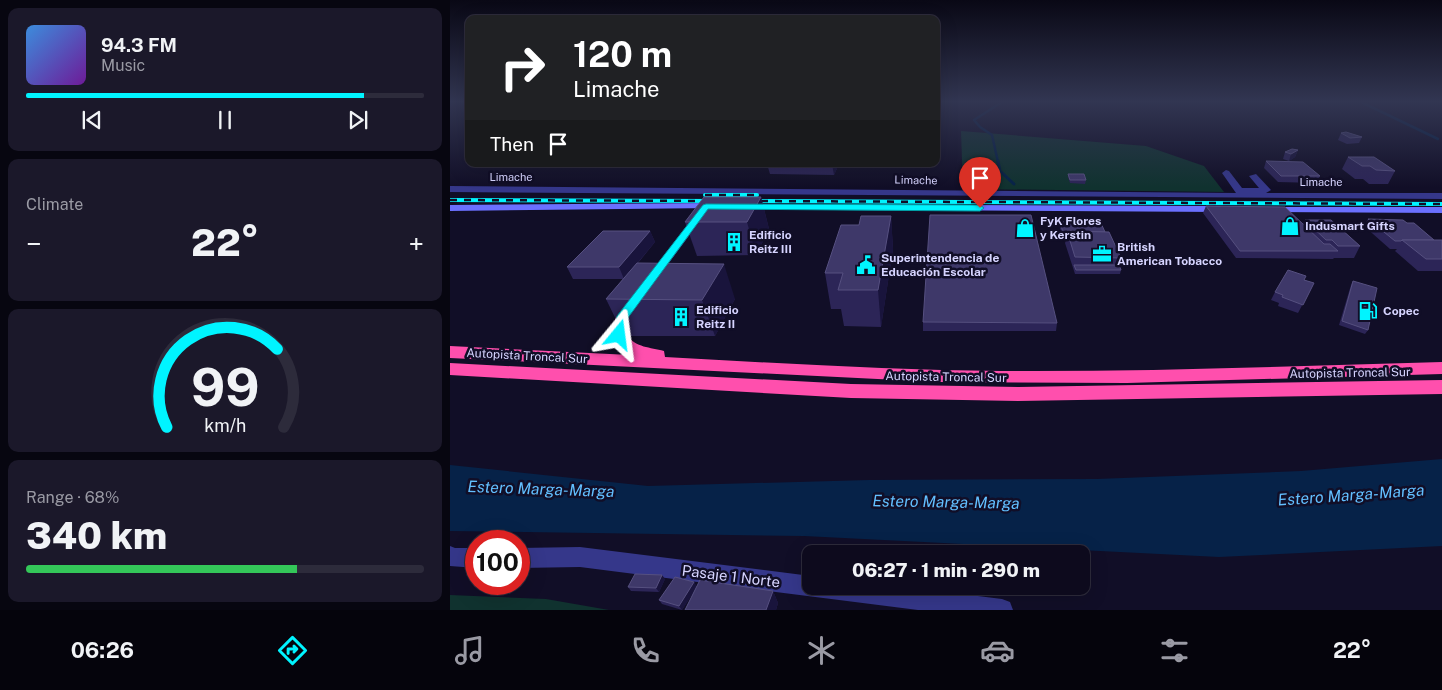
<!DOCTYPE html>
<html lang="en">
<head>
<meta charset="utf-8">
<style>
	:root { --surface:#0d0a1d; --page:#1b182a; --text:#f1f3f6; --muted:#9a9aa4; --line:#2d2b3b; --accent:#00f4ff }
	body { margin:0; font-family:"Public Sans",sans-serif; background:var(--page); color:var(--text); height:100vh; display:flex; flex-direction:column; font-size:19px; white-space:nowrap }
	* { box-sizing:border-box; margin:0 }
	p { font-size:16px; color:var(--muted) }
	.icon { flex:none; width:28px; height:28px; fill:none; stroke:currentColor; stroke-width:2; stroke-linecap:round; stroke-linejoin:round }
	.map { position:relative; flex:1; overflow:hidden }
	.sheet { display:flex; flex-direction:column; gap:8px; padding:8px; background:#070610; width:450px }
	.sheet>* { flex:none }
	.hud { position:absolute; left:15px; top:15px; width:475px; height:152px; border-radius:10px; box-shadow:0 5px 20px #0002,0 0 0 1px var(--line); background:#202124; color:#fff; overflow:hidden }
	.speed { position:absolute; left:15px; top:530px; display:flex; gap:10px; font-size:25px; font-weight:700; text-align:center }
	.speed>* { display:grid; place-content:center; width:65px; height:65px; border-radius:50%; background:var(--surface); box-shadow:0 5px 20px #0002,0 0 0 1px var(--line); line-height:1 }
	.speed .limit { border:8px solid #d22; background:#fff; color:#111 }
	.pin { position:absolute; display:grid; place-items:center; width:42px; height:42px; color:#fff; margin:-51px -21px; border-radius:50% 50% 50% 0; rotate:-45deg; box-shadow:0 0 5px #0007 }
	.pin .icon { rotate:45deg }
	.me { position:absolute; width:55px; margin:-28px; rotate:16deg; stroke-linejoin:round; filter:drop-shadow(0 0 4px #0008) }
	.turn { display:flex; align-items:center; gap:18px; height:105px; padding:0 25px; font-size:22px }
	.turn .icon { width:65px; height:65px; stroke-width:2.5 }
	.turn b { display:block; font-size:35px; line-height:42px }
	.then { display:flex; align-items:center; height:48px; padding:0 25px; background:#0003; gap:10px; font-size:19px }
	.big { font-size:38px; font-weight:800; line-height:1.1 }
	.sheet .tile { flex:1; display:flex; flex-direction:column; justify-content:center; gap:8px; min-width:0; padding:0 18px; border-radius:10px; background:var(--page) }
	.sheet .dial { align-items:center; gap:0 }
	.dial svg { height:130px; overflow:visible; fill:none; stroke:var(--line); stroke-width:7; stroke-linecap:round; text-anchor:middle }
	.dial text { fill:var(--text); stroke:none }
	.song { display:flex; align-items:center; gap:15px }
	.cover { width:60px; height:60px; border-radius:8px; background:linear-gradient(135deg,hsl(210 70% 55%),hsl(280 70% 35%)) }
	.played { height:5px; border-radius:2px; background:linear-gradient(90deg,var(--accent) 85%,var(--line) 85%) }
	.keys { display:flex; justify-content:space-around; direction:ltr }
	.heat { display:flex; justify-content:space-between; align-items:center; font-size:28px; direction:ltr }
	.charge { height:8px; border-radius:4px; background:linear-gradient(90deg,#34c759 68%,var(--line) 0) }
	.trip { position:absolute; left:352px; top:545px; width:288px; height:50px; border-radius:10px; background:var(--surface); box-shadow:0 5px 20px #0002,0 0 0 1px var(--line); font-weight:800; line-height:50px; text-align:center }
	.menu { display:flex; height:80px; justify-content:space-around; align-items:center; background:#05040c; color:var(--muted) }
	.menu .icon { width:35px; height:35px }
	.menu .on { color:var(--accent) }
	.menu b { font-size:22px; color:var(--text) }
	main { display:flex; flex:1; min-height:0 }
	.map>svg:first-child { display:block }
	.green { fill:#10322f }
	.water { fill:#062248 }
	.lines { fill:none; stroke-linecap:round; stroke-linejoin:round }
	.stream-far1 { stroke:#062248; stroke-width:2.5 }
	.stream { stroke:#062248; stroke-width:3 }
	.street { fill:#35378a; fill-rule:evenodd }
	.secondary { fill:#6b70ff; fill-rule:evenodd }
	.highway { fill:#ff4fad; fill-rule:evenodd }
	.rail-casing { stroke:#00f4ff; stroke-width:4 }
	.rail { stroke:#110e27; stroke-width:2.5; stroke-dasharray:7; stroke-linecap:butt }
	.wall { fill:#2c2557 }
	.shaded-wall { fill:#19143c }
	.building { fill:#3e3869; stroke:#565080 }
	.route { fill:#00f4ff; stroke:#009fa6 }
	.labels { text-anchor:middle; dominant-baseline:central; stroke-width:5; stroke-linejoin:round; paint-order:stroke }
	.far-street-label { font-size:11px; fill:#d6d4ff; stroke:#110e27 }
	.poi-label { font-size:12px; font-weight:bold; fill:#d6d4ff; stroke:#110e27; text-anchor:start }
	.street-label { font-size:12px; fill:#d6d4ff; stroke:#110e27 }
	.near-street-label { font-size:15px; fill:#d6d4ff; stroke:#110e27 }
	.near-water-label { font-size:16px; font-style:italic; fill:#62bfff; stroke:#110e27 }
</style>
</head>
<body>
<main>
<section class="sheet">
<div class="tile">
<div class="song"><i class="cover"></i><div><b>94.3 FM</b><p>Music</p></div></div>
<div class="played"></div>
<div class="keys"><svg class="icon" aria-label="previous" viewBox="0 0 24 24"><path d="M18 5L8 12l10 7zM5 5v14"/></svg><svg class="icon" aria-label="pause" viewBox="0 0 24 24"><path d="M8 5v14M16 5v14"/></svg><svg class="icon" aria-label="next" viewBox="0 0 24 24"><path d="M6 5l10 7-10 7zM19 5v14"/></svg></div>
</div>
<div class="tile"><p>Climate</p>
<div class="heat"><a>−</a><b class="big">22°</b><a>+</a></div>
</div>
<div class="tile dial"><svg viewBox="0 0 100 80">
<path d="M14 69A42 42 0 1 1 86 69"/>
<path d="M14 69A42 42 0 0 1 82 21" stroke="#00f4ff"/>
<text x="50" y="56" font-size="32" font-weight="700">99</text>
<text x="50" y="72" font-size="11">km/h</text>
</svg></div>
<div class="tile"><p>Range · 68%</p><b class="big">340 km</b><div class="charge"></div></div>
</section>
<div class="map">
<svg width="992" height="610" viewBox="0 0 992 610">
	<rect width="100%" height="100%" fill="#110e27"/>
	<g class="green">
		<path d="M511 131 696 146 754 166 774 192 513 189Z"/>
		<path d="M0 595 96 599 159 610H0Z"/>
	</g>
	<path class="water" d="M992 459V546L769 557 354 536 0 531V465L198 486 419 480 647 479 851 471Z"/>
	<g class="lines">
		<g class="stream-far1">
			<path d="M911 102 988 139"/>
			<path d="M548 162 542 135 530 127 524 120 552 102"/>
		</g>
		<path class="stream" d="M548 161 550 171 564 184"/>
		<g class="street">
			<path d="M776 170 779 171 792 188H809L799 176 806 174 821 190 816 193H992V199L0 192V186L786 193 772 173Z"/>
			<path d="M248 214 253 217 207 279H199L197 277 199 275 245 215Z"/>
			<path d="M0 546 5 548H26V568L0 566Z"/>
			<path d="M130 547 361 576V586H447L552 599 560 602 563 610H468L130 567 69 568V548Z"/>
		</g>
		<g class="secondary">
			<path d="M262 203 265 204V208L0 211V205Z"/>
			<path d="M297 204 770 206 775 209 770 212 294 209V205Z"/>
			<path d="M822 207H992V213L819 212V208Z"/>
		</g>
		<g class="highway">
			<path d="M171 314 176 316 179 319 177 335C186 348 200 347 214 351L215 357C327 363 439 370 551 371 698 372 845 366 992 362V374L677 383 488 382 0 358V346L180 355 170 349 161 335 166 316Z"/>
			<path d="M0 363 401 384 568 387 992 380V394L568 401 401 398 0 375Z"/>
		</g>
		<g class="rail-casing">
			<g id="rail">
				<path d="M255 195H307"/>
				<path d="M0 200 265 201"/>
				<path d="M297 201 992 204"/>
			</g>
		</g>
		<use href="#rail" class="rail"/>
	</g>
	<g class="wall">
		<path d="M891 133 912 137 909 143 897 144 888 140Z"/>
		<path d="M848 150 845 157 839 161 833 159 835 152Z"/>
		<path d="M898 157 945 171 938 184H919L913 179H905L892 169Z"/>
		<path d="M816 161 870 176 867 183 828 182 814 168Z"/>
		<path d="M196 164H235L234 165Z"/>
		<path d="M317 164H389L384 175 320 174Z"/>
		<path d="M618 174 636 180 635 184 620 183 618 177Z"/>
		<path d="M311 197 319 229 306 255 247 256 235 222Z"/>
		<path d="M756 206 853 224 855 220 910 246 904 258H884L883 259 786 258 753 213Z"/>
		<path d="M441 216 443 249 431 327 394 326 391 309H381L375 273 409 225Z"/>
		<path d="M918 219 984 240H992V271H968L945 251 947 249H940L914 226Z"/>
		<path d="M610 222 655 232 671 258 669 266 671 270 670 274H625L615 243 616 240H614L609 225Z"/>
		<path d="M200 231 205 242 188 263 285 299 265 336H174L156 299 173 279H123L117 267Z"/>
		<path d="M854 280 864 283 848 313 828 306 829 303 821 300 825 292Z"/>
		<path d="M903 281 918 330 915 334 889 325 901 285Z"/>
		<path d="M473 322 607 323 606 331H473Z"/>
		<path d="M215 579 209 592 181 591 178 587Z"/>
		<path d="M244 582 246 586 323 591 328 603 326 610H235L246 588 232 610 212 604 209 600Z"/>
	</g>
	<g class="shaded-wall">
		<path d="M848 150 845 157 839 161 841 154Z"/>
		<path d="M382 164H389L384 175Z"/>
		<path d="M311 197 319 229 306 255 297 222Z"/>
		<path d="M441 216 443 249 431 327 428 290Z"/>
		<path d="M200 231 205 242 174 279 169 267Z"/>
		<path d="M274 264 285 299 265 336 252 300Z"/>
		<path d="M212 575 215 579 209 592 206 588Z"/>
		<path d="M244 582 247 587 232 610 229 606Z"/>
		<path d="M323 591 328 603 326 610H316Z"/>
	</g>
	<g class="building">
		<path d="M896 132 912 137 900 138 891 133Z"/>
		<path d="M842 149 848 150 841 154 835 152Z"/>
		<path d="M898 157H924L945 171 926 170 920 166H912Z"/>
		<path d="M816 161 853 162 870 176H831Z"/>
		<path d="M618 174H634L636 180H620Z"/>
		<path d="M254 197H311L297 222H235Z"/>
		<path d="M756 206 835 207 874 244H880L888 251H790Z"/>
		<path d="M480 215H581L607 323 473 322Z"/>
		<path d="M411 216H441L428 290H388L393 273H375L391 225H409Z"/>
		<path d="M918 219 953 220 957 223H964L984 240H952L951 241H945Z"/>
		<path d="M855 220H881L910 246H888L882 240H876Z"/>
		<path d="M650 221 655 232 617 231V236H614L610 222Z"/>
		<path d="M153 231H200L169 267H117Z"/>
		<path d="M617 231 659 232 671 258 625 257Z"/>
		<path d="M952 240H992V259H976Z"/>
		<path d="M187 263 274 264 252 300 156 299Z"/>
		<path d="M624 265H669L671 270H626Z"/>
		<path d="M838 270 856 276 854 280 864 283 853 305 832 297 833 295 825 292Z"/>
		<path d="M903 281 927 288 918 330 892 321Z"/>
		<path d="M185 574 212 575 206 588 178 587Z"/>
		<path d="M225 577 244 582 229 606 209 600Z"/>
		<path d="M250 580 323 591 316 610H235Z"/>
	</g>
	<linearGradient id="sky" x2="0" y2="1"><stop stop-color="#090815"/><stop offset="0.54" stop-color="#323652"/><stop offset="1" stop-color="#323652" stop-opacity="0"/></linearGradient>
	<rect width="992" height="188" fill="url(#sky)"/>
	<path class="route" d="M256 204 530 205 534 208 530 211 258 209 177 319 173 338H165L163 335 167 316 253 205Z"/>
	<defs>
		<g id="shop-bare" transform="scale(1.5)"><path d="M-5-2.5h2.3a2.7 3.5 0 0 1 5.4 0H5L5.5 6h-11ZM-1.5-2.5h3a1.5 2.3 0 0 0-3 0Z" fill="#00f4ff" stroke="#110e27" stroke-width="2.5" paint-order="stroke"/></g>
		<g id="building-bare" transform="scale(1.5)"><path d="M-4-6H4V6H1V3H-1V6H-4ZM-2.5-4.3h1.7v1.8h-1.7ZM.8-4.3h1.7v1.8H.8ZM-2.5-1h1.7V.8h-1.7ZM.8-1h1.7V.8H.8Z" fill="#00f4ff" stroke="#110e27" stroke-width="2.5" paint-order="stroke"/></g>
		<g id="office-bare" transform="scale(1.5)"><path d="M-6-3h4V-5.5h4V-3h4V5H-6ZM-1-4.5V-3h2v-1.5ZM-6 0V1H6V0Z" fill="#00f4ff" stroke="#110e27" stroke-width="2.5" paint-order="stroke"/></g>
		<g id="civic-bare" transform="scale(1.5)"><path d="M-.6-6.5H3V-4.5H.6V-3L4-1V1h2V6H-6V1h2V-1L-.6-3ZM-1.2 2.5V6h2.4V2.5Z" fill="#00f4ff" stroke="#110e27" stroke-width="2.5" paint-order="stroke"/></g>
		<g id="fuel-bare" transform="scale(1.5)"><path d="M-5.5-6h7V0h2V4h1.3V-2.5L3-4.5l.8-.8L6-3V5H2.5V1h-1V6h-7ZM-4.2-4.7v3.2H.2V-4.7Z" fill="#00f4ff" stroke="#110e27" stroke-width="2.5" paint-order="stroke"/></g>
	</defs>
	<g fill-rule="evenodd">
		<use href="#shop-bare" x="840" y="226"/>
		<use href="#shop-bare" x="575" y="228"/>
		<use href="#building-bare" x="284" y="242"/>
		<use href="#office-bare" x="652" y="254"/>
		<use href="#civic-bare" x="416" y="265"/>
		<use href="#fuel-bare" x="918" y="311"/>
		<use href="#building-bare" x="231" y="317"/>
	</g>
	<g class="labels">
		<g class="far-street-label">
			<text x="61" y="177">Limache</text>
			<text transform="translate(466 180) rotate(1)">Limache</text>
			<text x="871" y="182">Limache</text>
		</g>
		<g class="poi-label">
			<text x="590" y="221">FyK Flores<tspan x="590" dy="14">y Kerstin</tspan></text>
			<text x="855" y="226">Indusmart Gifts</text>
			<text x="299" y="235">Edificio<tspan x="299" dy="14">Reitz III</tspan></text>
			<text x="667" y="247">British<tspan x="667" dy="14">American Tobacco</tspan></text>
			<text x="431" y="258">Superintendencia de<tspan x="431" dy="14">Educación Escolar</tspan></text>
			<text x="246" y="310">Edificio<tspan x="246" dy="14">Reitz II</tspan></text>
			<text x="933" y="311">Copec</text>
		</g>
		<g class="street-label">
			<text transform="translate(77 356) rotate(3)">Autopista Troncal Sur</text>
			<text transform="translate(900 373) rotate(-1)">Autopista Troncal Sur</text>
			<text transform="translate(496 377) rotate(1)">Autopista Troncal Sur</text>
		</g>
		<g class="near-street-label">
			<text transform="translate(281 576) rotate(7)">Pasaje 1 Norte</text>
		</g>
		<g class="near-water-label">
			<text transform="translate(91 489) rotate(2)">Estero Marga-Marga</text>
			<text transform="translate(901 495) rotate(-4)">Estero Marga-Marga</text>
			<text transform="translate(496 502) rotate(1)">Estero Marga-Marga</text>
		</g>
	</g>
</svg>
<div class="speed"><div class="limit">100</div></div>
<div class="pin" style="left:530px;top:208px;background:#d93025"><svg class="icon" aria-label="arrive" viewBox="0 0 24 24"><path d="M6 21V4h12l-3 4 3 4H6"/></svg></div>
<svg class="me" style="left:169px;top:335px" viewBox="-20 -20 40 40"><path d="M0-17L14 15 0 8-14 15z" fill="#00f4ff" stroke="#fff" stroke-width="4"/></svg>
<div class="trip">06:27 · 1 min · 290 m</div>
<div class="hud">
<div class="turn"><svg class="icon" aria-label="right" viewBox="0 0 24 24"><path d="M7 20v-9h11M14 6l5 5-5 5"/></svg><div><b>120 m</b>Limache</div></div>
<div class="then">Then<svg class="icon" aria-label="arrive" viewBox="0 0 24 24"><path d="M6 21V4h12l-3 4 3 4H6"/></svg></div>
</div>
</div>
</main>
<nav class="menu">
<b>06:26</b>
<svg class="icon on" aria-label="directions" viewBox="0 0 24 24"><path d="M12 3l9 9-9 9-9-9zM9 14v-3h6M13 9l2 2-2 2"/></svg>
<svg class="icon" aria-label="music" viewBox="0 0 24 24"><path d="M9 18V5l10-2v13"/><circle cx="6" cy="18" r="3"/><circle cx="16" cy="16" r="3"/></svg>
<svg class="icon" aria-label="phone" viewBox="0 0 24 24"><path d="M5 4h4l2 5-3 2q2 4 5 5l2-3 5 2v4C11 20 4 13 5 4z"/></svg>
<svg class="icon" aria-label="climate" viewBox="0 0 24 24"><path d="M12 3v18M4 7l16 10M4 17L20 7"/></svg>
<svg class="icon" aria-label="car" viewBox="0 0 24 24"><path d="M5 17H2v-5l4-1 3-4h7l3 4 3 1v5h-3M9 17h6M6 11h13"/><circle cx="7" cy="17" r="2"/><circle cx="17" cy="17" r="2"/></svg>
<svg class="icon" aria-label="filters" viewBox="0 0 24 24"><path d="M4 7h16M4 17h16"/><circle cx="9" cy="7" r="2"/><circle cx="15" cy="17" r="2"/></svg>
<b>22°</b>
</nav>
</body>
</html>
